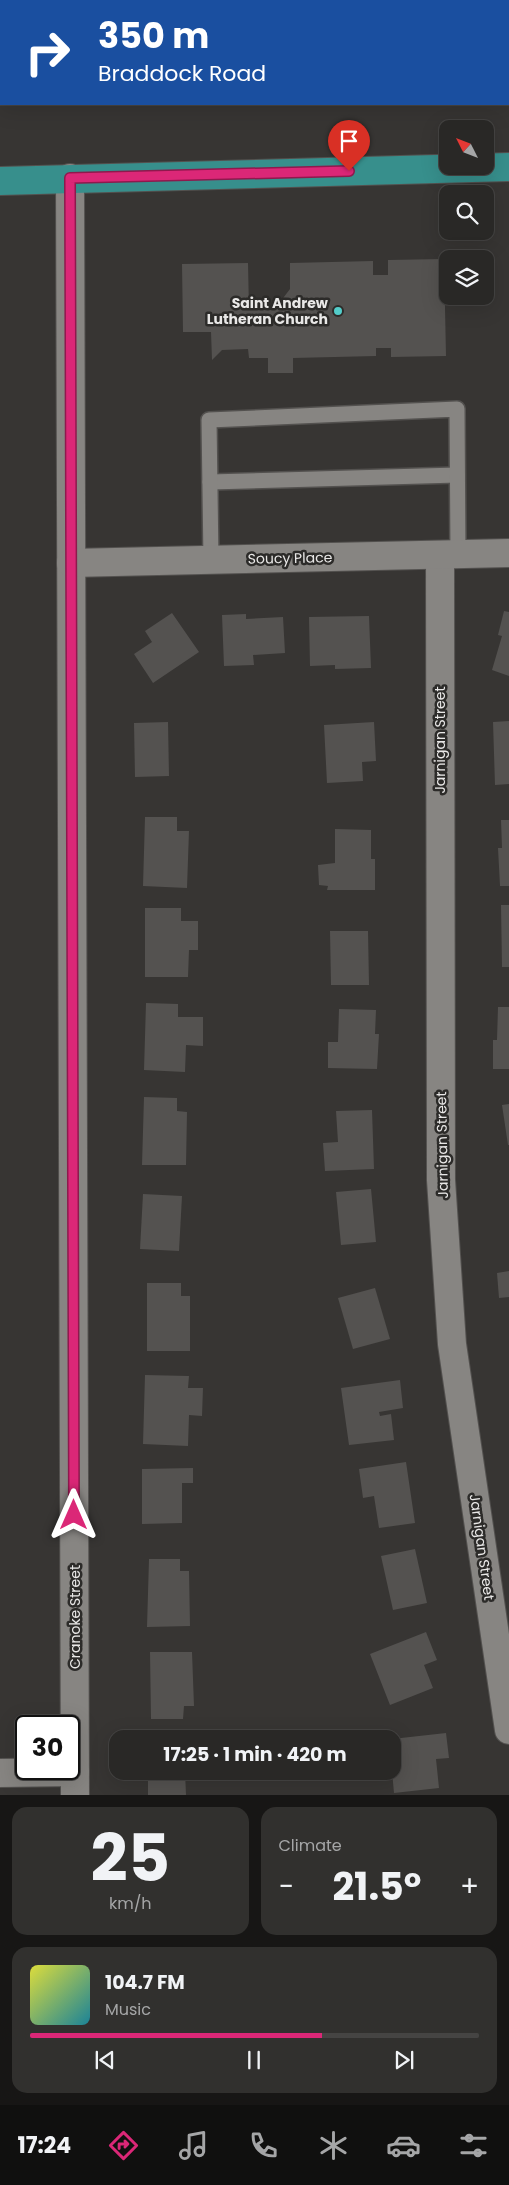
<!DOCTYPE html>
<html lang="en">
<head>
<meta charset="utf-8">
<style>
	:root { --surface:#292826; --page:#31302e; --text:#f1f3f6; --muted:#a5a6a7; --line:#454443; --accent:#db2777 }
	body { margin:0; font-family:Poppins,sans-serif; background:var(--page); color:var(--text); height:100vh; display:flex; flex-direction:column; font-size:19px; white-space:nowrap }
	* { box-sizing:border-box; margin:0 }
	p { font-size:16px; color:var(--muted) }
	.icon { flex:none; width:28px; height:28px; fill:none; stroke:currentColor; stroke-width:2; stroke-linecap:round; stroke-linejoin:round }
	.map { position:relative; height:1795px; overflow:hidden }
	.side { display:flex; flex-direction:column; gap:12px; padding:12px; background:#171615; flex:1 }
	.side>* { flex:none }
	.top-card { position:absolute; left:0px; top:0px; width:510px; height:105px; box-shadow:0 5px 20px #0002,0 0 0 1px var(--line); background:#1a4fa0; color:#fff; overflow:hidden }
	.needle { width:32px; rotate:312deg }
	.buttons { position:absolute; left:439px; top:120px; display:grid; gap:10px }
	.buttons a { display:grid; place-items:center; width:55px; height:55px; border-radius:10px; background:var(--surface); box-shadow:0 5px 20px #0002,0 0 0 1px var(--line); font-size:25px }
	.speed { position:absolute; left:15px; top:1715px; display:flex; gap:10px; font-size:25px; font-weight:700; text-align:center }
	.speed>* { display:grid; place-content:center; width:65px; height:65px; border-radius:50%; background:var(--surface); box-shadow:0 5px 20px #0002,0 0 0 1px var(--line); line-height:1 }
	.speed .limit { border:2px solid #111; border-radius:8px; background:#fff; color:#111 }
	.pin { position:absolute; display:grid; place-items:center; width:42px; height:42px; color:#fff; margin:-51px -21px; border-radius:50% 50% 50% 0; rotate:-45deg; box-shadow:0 0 5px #0007 }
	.pin .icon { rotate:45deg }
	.me { position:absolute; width:55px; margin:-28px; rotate:0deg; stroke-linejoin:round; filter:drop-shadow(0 0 4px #0008) }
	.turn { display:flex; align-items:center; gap:18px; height:105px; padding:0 15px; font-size:22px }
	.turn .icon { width:65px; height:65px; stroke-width:2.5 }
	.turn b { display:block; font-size:35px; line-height:42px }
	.big { font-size:38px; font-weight:700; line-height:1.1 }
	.side .tile { flex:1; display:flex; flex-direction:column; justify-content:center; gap:8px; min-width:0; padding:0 18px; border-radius:15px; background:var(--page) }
	.side .dial { align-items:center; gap:0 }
	.dial b { font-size:65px; line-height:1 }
	.song { display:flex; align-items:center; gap:15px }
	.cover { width:60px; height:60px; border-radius:8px; background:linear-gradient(135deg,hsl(60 70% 55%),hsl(190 70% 35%)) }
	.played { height:5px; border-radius:2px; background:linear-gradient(90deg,var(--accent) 65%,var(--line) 65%) }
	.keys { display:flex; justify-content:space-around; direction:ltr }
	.heat { display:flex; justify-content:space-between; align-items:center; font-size:28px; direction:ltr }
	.side .tiles { flex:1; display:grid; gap:12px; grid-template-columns:1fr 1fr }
	.tile:last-child { grid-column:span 2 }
	.trip { position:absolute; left:109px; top:1730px; width:292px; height:50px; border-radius:15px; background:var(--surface); box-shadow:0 5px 20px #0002,0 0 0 1px var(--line); font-weight:700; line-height:50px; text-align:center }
	.tab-bar { display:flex; height:80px; justify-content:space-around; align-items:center; background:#10100f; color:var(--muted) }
	.tab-bar .icon { width:35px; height:35px }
	.tab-bar .current { color:var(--accent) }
	.tab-bar b { font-size:22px; color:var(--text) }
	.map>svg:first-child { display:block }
	.building { fill:#545250 }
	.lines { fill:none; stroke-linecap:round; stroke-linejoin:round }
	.service-casing { stroke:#53514f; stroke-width:18 }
	.minor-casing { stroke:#53514f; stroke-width:30 }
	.primary-casing { stroke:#53514f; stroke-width:30 }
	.service { stroke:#878582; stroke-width:15 }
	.minor { stroke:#878582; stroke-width:28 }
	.primary { stroke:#378f8c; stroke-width:28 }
	.route-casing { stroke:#8e194d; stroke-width:12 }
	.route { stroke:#db2777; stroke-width:9 }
	.poi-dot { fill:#53cdca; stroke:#2c2b29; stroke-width:2 }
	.labels { text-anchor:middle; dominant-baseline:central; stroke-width:5; stroke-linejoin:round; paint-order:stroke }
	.poi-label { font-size:14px; font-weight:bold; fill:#e9e8e7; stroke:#2c2b29; text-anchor:end }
	.street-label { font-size:14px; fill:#e9e8e7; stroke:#2c2b29 }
</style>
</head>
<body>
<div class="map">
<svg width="509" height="1795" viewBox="0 0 509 1795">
	<rect width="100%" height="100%" fill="#373533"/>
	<g class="building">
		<path d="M444 259 446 356 391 357V348H376V356L293 358V373H268V358H249L248 349 222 350 212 360 211 332H183L182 264 248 263 249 310H274L290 289V263L373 261V275H388V260Z"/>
		<path d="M504 611 509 612V676L492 670 502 636 498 635Z"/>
		<path d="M172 613 199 652 153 683 134 654 152 642 145 631Z"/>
		<path d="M246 614V619L283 617 285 653 253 655 254 665 224 666 222 615Z"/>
		<path d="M369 616 371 668 335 669V665L310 666 309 617Z"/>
		<path d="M509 721V784L495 785 493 722Z"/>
		<path d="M168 722 169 776 135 777 134 723Z"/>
		<path d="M374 722 376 761 362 762 363 781 327 783 324 725Z"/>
		<path d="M145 817H177V831H189L187 888 143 886Z"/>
		<path d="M501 820H509V886H500L498 848H502Z"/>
		<path d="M335 829 371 830V859H375V890H327L328 886 319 885 318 865 335 863Z"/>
		<path d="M501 905H509V967H502Z"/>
		<path d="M145 908H181V921H198V950H189L188 977H145Z"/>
		<path d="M330 931H368L369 985H331Z"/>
		<path d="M146 1003 178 1004V1017H203V1046L186 1045 185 1072 144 1070Z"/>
		<path d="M498 1007H509V1069H493V1040H497Z"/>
		<path d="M339 1009 376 1010 375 1034H379L377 1069 328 1068V1042H338Z"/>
		<path d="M144 1097 177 1098V1111L187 1112 186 1165H142Z"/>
		<path d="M509 1104V1145H508L502 1105Z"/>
		<path d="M372 1110 374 1169 325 1171 323 1143 338 1142 336 1111Z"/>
		<path d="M371 1189 376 1242 341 1245 336 1192Z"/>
		<path d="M143 1194 182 1196 179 1251 140 1249Z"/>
		<path d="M509 1271V1297L499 1298 497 1273Z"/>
		<path d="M147 1283H181V1296H190V1351H147Z"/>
		<path d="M375 1288 390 1339 353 1349 338 1298Z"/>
		<path d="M145 1375 189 1376 188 1388H203L202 1416 189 1415 188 1446 143 1444Z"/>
		<path d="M400 1380 403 1408 379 1412 380 1416 391 1414 394 1440 349 1445 341 1388Z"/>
		<path d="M406 1462 415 1523 379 1528 374 1496 363 1498 359 1469Z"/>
		<path d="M193 1468V1483H182V1523L142 1524V1469Z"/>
		<path d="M415 1549 427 1603 393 1610 381 1556Z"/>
		<path d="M149 1559H180V1571H189L190 1626 147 1627Z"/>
		<path d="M426 1632 437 1660 424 1665 433 1688 390 1705 370 1654Z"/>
		<path d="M150 1652H192L194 1706H184L183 1719H151Z"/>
		<path d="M446 1733 449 1758 436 1759 439 1788 394 1793 392 1771V1739Z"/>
		<path d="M148 1771H185L186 1795H148Z"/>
	</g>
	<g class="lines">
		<g class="service-casing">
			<g id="service">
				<path d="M210 482 457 475"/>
				<path d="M211 560 209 420 457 409 458 555"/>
			</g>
		</g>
		<g class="minor-casing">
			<g id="minor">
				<path d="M70 178 75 1795"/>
				<path d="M440 555 441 1180 452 1344 509 1730"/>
				<path d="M71 563 509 553"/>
				<path d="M0 1773 75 1772"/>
			</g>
		</g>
		<g class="primary-casing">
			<path id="primary" d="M0 181 509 167"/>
		</g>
		<use href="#service" class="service"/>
		<use href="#minor" class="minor"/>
		<use href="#primary" class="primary"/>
	</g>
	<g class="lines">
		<g class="route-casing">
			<path id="route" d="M74 1515 70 178 349 171"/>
		</g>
		<use href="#route" class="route"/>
	</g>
	<circle class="poi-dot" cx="338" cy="311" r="5"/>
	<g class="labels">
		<g class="poi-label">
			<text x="328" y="303">Saint Andrew<tspan x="328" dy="16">Lutheran Church</tspan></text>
		</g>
		<g class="street-label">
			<text transform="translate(290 558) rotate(-1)">Soucy Place</text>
			<text transform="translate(440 740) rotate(-90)">Jarnigan Street</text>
			<text transform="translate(442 1145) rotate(-91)">Jarnigan Street</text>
			<text transform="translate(482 1547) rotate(82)">Jarnigan Street</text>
			<text transform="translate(75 1617) rotate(-90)">Cranoke Street</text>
		</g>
	</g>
</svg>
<div class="buttons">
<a><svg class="needle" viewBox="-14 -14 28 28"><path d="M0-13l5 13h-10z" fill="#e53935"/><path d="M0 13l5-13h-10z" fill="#a5a6a7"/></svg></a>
<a><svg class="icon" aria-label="search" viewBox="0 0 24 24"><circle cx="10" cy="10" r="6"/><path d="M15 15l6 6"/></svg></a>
<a><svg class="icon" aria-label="layers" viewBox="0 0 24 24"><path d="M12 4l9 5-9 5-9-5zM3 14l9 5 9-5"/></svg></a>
</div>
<div class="speed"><div class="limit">30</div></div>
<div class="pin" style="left:349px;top:171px;background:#d93025"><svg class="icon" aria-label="arrive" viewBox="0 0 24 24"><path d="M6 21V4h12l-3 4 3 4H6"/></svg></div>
<svg class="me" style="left:74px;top:1515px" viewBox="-20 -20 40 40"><path d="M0-17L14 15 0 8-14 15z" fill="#db2777" stroke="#fff" stroke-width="4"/></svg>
<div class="trip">17:25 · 1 min · 420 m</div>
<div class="top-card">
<div class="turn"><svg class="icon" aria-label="right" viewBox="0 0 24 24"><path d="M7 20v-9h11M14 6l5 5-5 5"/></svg><div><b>350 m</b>Braddock Road</div></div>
</div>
</div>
<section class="side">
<div class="tiles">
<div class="tile dial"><b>25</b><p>km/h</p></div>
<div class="tile"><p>Climate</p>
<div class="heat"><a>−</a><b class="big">21.5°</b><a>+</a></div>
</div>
<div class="tile">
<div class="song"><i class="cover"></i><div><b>104.7 FM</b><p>Music</p></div></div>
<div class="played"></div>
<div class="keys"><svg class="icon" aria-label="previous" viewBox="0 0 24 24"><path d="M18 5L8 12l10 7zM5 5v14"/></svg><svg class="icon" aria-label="pause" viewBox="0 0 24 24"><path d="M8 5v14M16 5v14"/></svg><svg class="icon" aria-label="next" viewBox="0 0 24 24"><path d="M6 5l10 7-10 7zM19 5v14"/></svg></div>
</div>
</div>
</section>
<nav class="tab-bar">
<b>17:24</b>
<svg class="icon current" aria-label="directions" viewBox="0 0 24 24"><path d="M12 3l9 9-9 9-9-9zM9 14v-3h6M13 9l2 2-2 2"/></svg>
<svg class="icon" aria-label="music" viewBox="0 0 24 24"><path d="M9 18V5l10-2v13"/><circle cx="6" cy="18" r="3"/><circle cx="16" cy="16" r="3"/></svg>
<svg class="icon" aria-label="phone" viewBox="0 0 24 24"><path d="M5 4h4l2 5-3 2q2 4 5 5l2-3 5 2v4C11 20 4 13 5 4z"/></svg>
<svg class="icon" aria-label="climate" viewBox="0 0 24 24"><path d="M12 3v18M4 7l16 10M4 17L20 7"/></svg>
<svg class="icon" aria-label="car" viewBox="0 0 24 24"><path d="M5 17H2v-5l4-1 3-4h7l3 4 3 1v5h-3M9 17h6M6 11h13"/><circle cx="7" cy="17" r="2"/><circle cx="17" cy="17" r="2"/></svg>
<svg class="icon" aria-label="filters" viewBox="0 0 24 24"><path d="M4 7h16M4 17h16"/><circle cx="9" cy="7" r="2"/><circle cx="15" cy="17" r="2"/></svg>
</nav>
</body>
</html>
